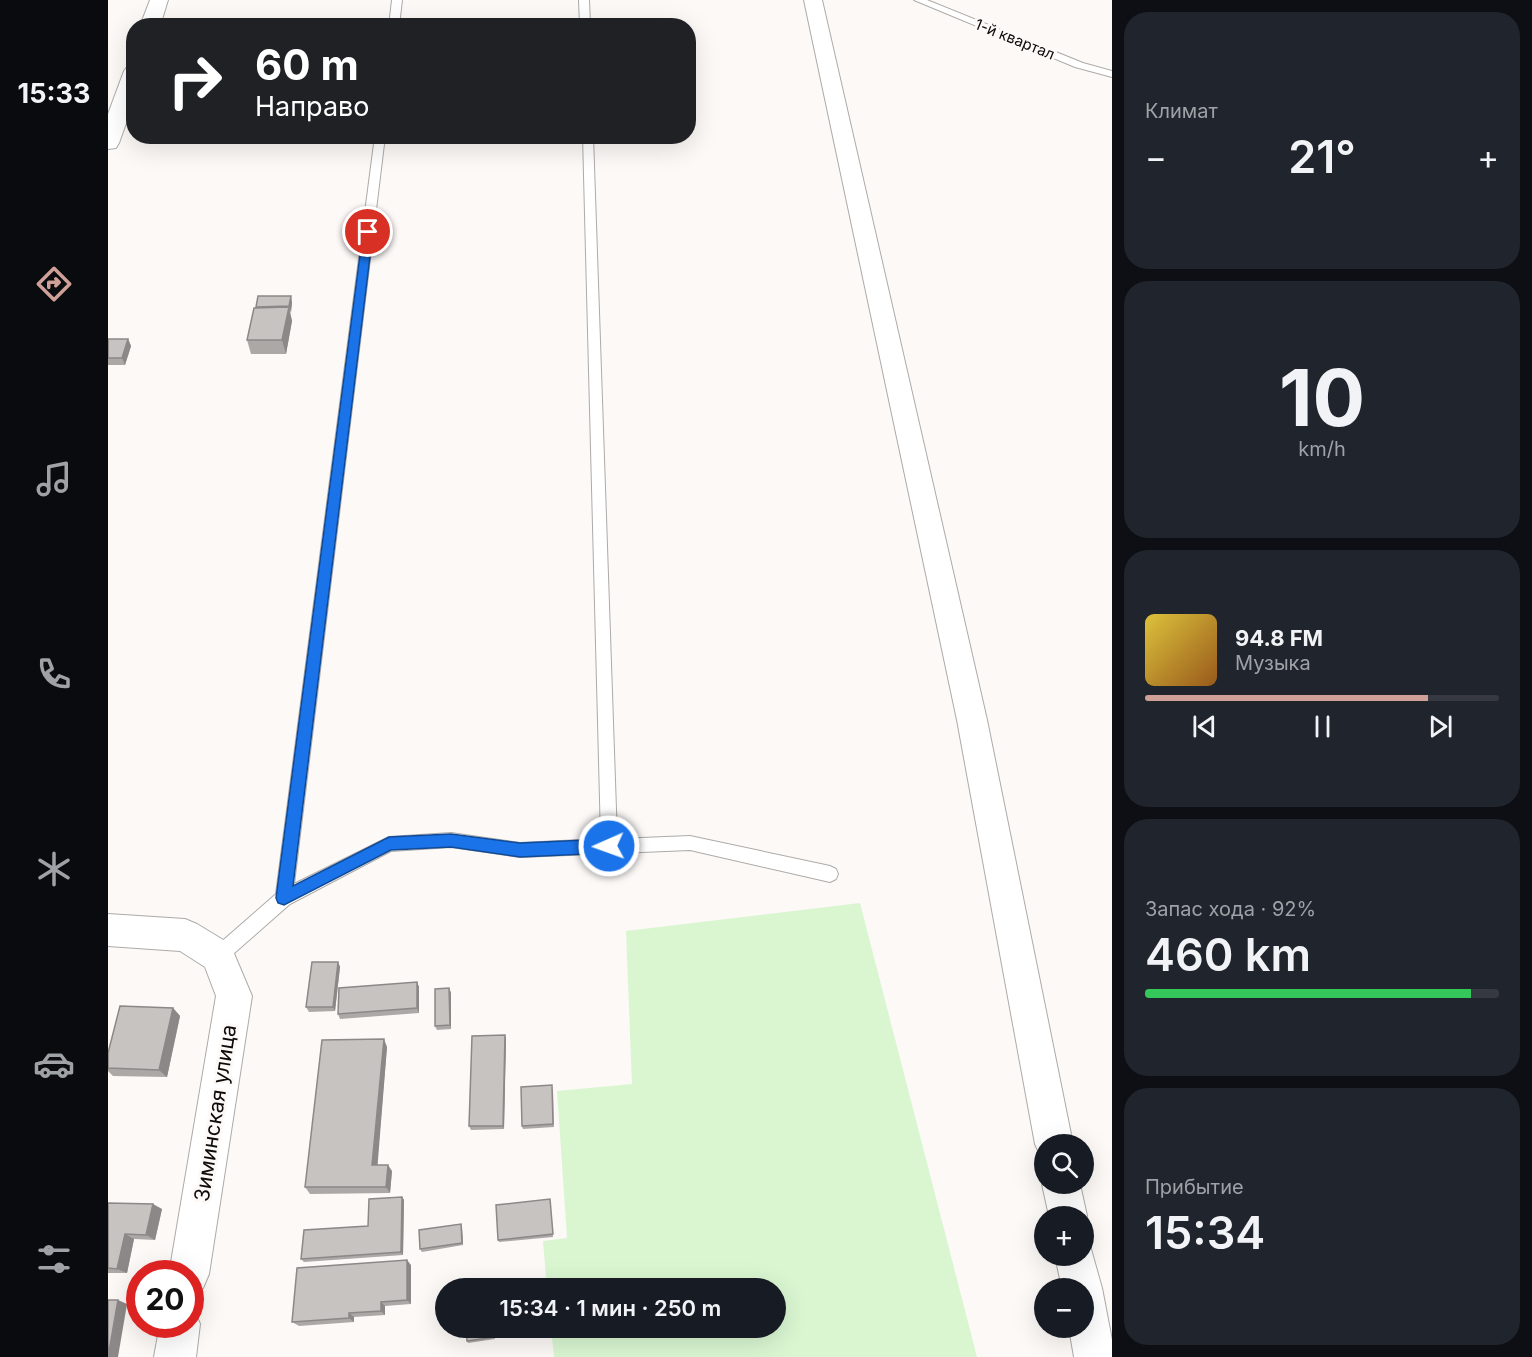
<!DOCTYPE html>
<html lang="ru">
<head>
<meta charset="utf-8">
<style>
	:root { --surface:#171b24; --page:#20242c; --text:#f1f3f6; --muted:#9ea1a6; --line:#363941; --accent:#cea097 }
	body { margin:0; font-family:Inter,sans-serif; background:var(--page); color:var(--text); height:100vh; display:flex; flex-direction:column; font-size:22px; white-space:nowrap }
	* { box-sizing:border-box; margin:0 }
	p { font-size:20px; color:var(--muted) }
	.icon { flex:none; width:33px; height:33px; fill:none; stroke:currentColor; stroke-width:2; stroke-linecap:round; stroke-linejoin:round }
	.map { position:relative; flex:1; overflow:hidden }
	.drawer { display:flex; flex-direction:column; gap:12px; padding:12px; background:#0d0f14; width:420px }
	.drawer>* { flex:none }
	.guide { position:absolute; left:18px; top:18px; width:570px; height:126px; border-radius:24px; box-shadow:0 6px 24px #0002; background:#202124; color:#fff; overflow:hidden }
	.tools { position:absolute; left:926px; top:1134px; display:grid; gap:12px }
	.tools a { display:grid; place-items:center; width:60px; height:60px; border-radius:50%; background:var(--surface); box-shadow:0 6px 24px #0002; font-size:30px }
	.speed { position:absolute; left:18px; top:1260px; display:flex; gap:12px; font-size:30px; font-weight:700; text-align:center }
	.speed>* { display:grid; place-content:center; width:78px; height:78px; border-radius:50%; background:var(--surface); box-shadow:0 6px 24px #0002; line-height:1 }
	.speed .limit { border:9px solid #d22; background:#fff; color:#111 }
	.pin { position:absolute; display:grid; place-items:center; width:51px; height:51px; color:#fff; margin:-26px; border:3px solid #fff; border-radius:50%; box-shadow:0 2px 6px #0007 }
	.me { position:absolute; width:66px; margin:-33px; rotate:268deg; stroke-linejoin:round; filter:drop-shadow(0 0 4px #0008) }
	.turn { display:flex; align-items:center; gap:21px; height:126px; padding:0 30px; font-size:27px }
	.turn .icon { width:78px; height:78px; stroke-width:2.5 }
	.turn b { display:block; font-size:42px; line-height:51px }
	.big { font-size:45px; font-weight:600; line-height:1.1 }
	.drawer .tile { flex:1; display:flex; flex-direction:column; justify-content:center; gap:9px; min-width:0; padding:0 21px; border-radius:24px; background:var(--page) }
	.drawer .dial { align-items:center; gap:0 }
	.dial b { font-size:78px; line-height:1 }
	.song { display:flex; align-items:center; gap:18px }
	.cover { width:72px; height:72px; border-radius:9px; background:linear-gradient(135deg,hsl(50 70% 55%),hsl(30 70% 35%)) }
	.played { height:6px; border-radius:3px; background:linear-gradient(90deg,var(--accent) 80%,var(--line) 80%) }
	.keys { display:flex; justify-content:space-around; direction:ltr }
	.heat { display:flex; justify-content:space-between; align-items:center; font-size:33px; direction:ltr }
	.charge { height:9px; border-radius:4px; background:linear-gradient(90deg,#34c759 92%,var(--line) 0) }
	.trip { position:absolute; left:327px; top:1278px; width:351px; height:60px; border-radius:30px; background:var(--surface); box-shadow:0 6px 24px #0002; font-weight:600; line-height:60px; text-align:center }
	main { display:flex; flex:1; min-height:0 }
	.menu { display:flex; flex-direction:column; width:108px; justify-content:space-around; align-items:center; background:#090b0e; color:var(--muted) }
	.menu .icon { width:42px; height:42px }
	.menu .selected { color:var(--accent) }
	.menu b { font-size:27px; color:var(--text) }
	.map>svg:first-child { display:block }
	.green { fill:#d9f6d1 }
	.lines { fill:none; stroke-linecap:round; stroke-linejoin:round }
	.service-casing { stroke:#adaaa8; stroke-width:2 }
	.minor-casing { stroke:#adaaa8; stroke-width:2 }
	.service { fill:#fff; fill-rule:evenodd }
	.minor { fill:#fff; fill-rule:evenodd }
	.wall { fill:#aba8a6 }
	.shaded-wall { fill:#8b8887 }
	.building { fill:#c7c3c1; stroke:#8b8887; stroke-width:1.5 }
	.route { fill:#1a73e8; stroke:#114b97; stroke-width:1.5 }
	.labels { text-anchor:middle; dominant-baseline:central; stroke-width:6; stroke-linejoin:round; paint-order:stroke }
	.far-street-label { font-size:15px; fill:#0d0c0b; stroke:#fcf9f7 }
	.near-street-label { font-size:21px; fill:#0d0c0b; stroke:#fcf9f7 }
</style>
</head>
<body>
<main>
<nav class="menu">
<b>15:33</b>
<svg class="icon selected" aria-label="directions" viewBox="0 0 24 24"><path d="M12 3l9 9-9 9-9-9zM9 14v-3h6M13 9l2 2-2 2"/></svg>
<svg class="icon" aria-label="music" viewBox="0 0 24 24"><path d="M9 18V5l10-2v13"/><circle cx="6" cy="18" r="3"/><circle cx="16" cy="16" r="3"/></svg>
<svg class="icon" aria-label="phone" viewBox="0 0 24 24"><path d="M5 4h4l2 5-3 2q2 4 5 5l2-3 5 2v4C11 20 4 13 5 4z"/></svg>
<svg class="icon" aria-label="climate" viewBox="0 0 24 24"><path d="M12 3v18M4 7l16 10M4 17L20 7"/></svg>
<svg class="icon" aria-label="car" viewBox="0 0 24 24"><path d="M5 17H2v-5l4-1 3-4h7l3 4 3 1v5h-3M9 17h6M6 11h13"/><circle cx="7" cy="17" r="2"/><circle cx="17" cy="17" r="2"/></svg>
<svg class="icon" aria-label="filters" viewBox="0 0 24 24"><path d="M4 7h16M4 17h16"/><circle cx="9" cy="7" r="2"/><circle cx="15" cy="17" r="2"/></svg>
</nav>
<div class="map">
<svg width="1004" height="1357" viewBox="0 0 1004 1357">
	<rect width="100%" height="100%" fill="#fcf9f7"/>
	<path class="green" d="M752 903 869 1357H446L443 1328H668V1288H439L435 1241 459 1238 449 1091 524 1084 518 931Z"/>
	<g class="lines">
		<g class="service-casing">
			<g id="service">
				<path d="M284 0H294L291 26H281Z"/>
				<path d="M471 0H481L482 26H472Z"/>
				<path d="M806 0H819L975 63 1004 71V77L967 67Z"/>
				<path d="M267 136H277L186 884 281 837 343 833 412 843 493 839 475 136H485L509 839 582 836 722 866 728 869 730 874 728 879 722 882 582 850 412 857 343 847 283 851 182 904 116 962 110 964 104 962 101 956 104 950 168 894Z"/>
			</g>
		</g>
		<g class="minor-casing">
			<g id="minor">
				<path d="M42 0H60L52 26H32Z"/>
				<path d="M696 0H714L879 720 965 1144H936V1159L933 1157 927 1144 849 720Z"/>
				<path d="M26 65V101L11 143 8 148 0 149V114L16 71 19 67Z"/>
				<path d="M0 914 77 919 89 924 122 944 144 996 101 1274 95 1288 82 1293V1274H61L108 996 97 967 72 951 0 946Z"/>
				<path d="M936 1179V1184H972L979 1216 975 1227V1216H941L934 1184Z"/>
				<path d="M975 1240 981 1242 994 1288 1004 1340V1357H966L961 1328H975V1288H954L947 1256H975Z"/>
				<path d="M82 1308 86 1310 92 1324 88 1357H46L52 1324H82Z"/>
			</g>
		</g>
		<use href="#service" class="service"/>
		<use href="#minor" class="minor"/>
	</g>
	<g class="wall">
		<path d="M183 296 184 303 182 313 184 321 178 354H143L139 340 148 307Z"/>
		<path d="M0 339H20L23 346 17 365H0Z"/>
		<path d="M230 962 232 967 227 1011 201 1012 198 1007Z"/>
		<path d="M309 982 311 987V1013L232 1019 230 1014Z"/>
		<path d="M341 988 343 993V1029L329 1030 327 1026Z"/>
		<path d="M65 1008 72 1016 59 1077 5 1076 0 1071V1053Z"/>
		<path d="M397 1035 398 1039 396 1129 363 1130 361 1126Z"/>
		<path d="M279 1047 269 1165 284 1171 282 1193 202 1194 197 1187Z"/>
		<path d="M445 1089 446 1127 415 1129 414 1126Z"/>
		<path d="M294 1197 296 1200 295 1255 196 1262 193 1259 260 1226Z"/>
		<path d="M442 1199 445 1237 391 1242 390 1240Z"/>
		<path d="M0 1203 54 1209 47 1240 26 1239 19 1273H0Z"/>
		<path d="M353 1224 354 1227 355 1245 314 1252 312 1249Z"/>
		<path d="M303 1265V1304L277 1306V1315L246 1317V1322L191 1326 184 1322Z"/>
		<path d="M386 1328 387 1339 360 1343 359 1341Z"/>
	</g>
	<g class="shaded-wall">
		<path d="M183 296 184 303 183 313 181 306Z"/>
		<path d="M181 307 184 321 178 354 174 340Z"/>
		<path d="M20 339 23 346 17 365 14 358Z"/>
		<path d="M230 962 232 967 227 1011 225 1007Z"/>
		<path d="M309 982 311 987V1013L309 1008Z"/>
		<path d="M341 988 343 993V1029L342 1025Z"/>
		<path d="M65 1008 72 1016 59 1077 51 1070Z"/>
		<path d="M397 1035 398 1039 396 1129 395 1126Z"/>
		<path d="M276 1039 279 1047 269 1172 264 1165Z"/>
		<path d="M280 1165 284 1171 282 1193 278 1187Z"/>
		<path d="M294 1197 296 1200 295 1255 293 1252Z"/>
		<path d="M45 1204 54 1209 47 1240 38 1235Z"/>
		<path d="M353 1224 354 1227 355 1245 354 1243Z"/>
		<path d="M17 1234 26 1239 19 1273 9 1269Z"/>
		<path d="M299 1260 303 1265V1304L299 1300Z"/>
		<path d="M10 1300 19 1304 10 1357H0Z"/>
		<path d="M273 1302 277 1306V1315L273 1311Z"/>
		<path d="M241 1313 246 1317V1322L241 1318Z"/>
	</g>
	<g class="building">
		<path d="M150 296H183L181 306 148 307Z"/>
		<path d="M181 307 174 340H139L146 308Z"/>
		<path d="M0 339H20L14 358H0Z"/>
		<path d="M204 962H230L225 1007H198Z"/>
		<path d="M309 982V1008L230 1014 231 988Z"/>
		<path d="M341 988 342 1025 327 1026V989Z"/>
		<path d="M12 1006 65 1008 51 1070 0 1068V1053Z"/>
		<path d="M397 1035 395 1126H361L364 1036Z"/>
		<path d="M276 1039 264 1165H280L278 1187H197L214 1040Z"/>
		<path d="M444 1085 445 1124 414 1126 413 1087Z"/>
		<path d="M294 1197 293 1252 193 1259 196 1230 260 1226 261 1199Z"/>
		<path d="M442 1199 445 1234 390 1240 388 1205Z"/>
		<path d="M0 1203 45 1204 38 1235 17 1234 9 1269 0 1268Z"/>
		<path d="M353 1224 354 1243 312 1249 311 1230Z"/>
		<path d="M299 1260V1300L273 1302V1311L241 1313V1318L184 1322 189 1268Z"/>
		<path d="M0 1300H10L0 1357Z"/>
		<path d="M358 1328H385L386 1337 359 1341Z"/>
	</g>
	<path class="route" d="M260 228 265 232 185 886 281 837 343 834 412 843 501 839 506 841 508 846 506 851 501 853 412 857 343 847 283 850 176 905 170 903 168 898 255 232Z"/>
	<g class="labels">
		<g class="far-street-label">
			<text transform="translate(907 39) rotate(22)">1-й квартал</text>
		</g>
		<g class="near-street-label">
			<text transform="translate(107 1113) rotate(-81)">Зиминская улица</text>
		</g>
	</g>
</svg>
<div class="tools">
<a><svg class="icon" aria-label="search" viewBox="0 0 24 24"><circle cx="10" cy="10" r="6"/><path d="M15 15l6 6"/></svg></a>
<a>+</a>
<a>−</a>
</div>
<div class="speed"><div class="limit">20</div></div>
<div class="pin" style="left:260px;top:232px;background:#d93025"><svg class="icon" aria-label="arrive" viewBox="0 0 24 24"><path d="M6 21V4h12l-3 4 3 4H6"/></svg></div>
<svg class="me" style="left:501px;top:846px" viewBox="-20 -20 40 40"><circle r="17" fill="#1a73e8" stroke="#fff" stroke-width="3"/><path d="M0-11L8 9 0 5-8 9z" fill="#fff"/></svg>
<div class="trip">15:34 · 1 мин · 250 m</div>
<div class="guide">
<div class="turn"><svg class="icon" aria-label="right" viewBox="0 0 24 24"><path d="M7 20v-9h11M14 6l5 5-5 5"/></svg><div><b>60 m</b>Направо</div></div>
</div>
</div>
<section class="drawer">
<div class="tile"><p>Климат</p>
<div class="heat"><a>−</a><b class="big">21°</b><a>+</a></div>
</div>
<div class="tile dial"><b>10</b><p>km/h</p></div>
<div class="tile">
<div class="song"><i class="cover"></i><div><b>94.8 FM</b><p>Музыка</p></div></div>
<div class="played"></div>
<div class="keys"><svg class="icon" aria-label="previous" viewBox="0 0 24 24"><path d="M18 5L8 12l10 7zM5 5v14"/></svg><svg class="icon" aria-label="pause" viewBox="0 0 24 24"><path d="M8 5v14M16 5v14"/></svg><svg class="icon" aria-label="next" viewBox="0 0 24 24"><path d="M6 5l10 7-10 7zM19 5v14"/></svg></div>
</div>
<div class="tile"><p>Запас хода · 92%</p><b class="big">460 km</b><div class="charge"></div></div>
<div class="tile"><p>Прибытие</p><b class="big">15:34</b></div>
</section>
</main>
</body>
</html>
